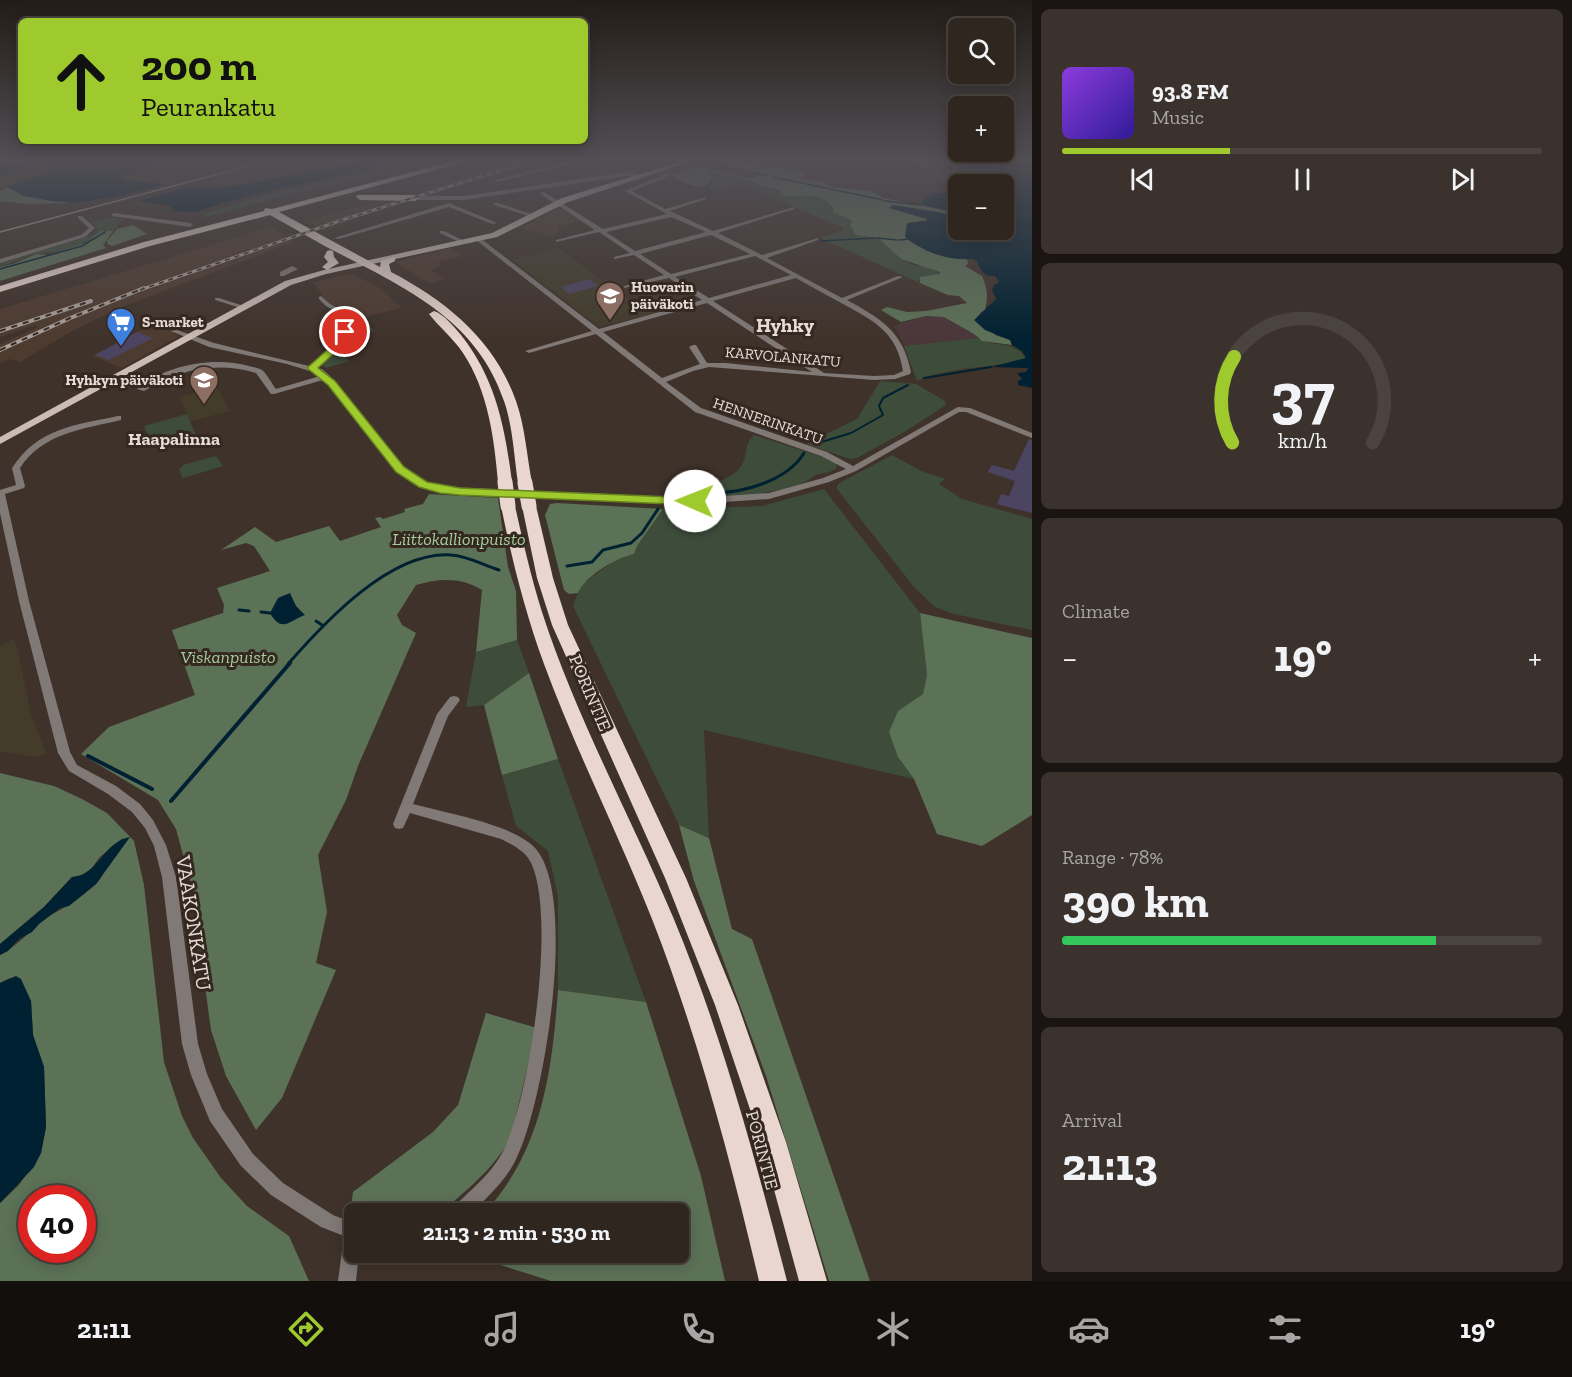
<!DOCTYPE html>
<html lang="en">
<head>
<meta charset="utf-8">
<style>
	:root { --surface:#2f2620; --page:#3b322d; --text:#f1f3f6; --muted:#a7a5a5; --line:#4a433e; --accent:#9fca2e }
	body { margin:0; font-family:"Zilla Slab",serif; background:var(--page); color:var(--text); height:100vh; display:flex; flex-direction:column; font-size:22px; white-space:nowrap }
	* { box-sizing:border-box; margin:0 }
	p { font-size:20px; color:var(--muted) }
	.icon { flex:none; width:33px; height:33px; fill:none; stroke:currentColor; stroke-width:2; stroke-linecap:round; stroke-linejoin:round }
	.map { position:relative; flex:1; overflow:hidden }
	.side { display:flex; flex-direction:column; gap:9px; padding:9px; background:#1a1512; width:540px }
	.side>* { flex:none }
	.top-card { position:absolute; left:18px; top:18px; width:570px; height:126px; border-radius:9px; box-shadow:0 3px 15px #0003,0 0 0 2px var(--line); background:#9fca2e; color:#111; overflow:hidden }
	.tools { position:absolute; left:948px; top:18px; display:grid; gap:12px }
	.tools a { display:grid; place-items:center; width:66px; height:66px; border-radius:9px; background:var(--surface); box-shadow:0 3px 15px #0003,0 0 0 2px var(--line); font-size:30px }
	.speed { position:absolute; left:18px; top:1185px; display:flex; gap:12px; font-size:30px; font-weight:700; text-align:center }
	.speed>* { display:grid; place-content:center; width:78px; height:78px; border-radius:50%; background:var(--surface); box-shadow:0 3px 15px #0003,0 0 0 2px var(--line); line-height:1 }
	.speed .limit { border:9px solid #d22; background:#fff; color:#111 }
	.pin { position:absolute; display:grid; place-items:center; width:51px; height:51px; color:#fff; margin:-26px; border:3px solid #fff; border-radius:50%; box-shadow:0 2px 6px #0007 }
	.me { position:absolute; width:66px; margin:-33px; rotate:271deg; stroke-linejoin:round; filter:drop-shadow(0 0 4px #0008) }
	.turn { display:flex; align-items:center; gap:21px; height:126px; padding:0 24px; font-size:27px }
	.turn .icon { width:78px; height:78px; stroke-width:2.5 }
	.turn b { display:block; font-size:42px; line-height:51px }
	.big { font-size:45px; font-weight:700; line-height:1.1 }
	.side .card { flex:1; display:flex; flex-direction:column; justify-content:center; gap:9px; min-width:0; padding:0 21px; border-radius:9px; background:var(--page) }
	.side .dial { align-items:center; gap:0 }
	.dial svg { height:156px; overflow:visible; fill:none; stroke:var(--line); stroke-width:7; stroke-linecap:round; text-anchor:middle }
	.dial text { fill:var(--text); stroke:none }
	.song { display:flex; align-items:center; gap:18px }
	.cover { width:72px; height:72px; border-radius:9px; background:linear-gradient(135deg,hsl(270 70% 55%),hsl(250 70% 35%)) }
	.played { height:6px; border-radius:3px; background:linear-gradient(90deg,var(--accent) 35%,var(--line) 35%) }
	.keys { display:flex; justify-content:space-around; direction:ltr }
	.heat { display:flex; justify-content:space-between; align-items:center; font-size:33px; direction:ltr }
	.charge { height:9px; border-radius:4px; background:linear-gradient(90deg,#34c759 78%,var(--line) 0) }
	.trip { position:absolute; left:344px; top:1203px; width:345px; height:60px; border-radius:9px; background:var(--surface); box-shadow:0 3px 15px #0003,0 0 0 2px var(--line); font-weight:700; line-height:60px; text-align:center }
	.dock { display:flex; height:96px; justify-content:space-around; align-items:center; background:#130f0d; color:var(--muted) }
	.dock .icon { width:42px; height:42px }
	.dock .selected { color:var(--accent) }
	.dock b { font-size:27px; color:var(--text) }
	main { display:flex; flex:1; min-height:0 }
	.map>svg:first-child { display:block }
	.built { fill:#4e3b2f }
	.industrial { fill:#4b363a }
	.education { fill:#433c2b }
	.green { fill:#3d4d3a }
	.forest { fill:#5c7257; fill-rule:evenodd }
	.sand { fill:#453c1c }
	.water { fill:#002131 }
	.pier { fill:#3f322a }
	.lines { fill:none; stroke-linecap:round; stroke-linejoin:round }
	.stream-far3 { stroke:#002131; stroke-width:1.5 }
	.stream-far2 { stroke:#002131; stroke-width:2 }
	.stream-far1 { stroke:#002131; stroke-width:3 }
	.stream { stroke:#002131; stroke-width:4 }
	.building { fill:#4b4562 }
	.minor { fill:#807976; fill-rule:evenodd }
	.major { fill:#cbbcb5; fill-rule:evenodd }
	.highway { fill:#e9d6ce; fill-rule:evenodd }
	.tram { stroke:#aaa09a; stroke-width:1.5 }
	.rail-far1-casing { stroke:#aaa09a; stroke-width:3 }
	.rail-casing { stroke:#aaa09a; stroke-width:4 }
	.rail-far1 { stroke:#342820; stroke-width:1.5; stroke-dasharray:5; stroke-linecap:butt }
	.rail { stroke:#342820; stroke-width:2; stroke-dasharray:6; stroke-linecap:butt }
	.highway-bridge { stroke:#e9d6ce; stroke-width:15 }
	.route { fill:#9fca2e; stroke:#67831e; stroke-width:1.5 }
	.labels { text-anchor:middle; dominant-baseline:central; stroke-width:6; stroke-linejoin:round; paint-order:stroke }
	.far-poi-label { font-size:15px; font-weight:bold; fill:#e5dcd7; stroke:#342820; text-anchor:start }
	.far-street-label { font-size:15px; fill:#e5dcd7; stroke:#342820 }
	.far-quarter-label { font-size:18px; font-weight:bold; fill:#e5dcd7; stroke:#342820 }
	.park-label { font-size:18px; font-style:italic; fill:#a5cd9d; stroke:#342820 }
	.street-label { font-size:18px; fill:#e5dcd7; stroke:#342820 }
	.far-district-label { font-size:20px; font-weight:bold; fill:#e5dcd7; stroke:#342820 }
	.near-street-label { font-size:21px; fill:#e5dcd7; stroke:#342820 }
</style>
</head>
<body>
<main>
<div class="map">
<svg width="1032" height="1281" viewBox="0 0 1032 1281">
	<rect width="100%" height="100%" fill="#3f322a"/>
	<g class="built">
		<path d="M518 161H538L423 195 403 194Z"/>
		<path d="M386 199 402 201 325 231 307 220Z"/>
		<path d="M559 208 579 221 558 226 560 232 552 237 521 228Z"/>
		<path d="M271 227 294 242 126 305 74 330 20 362 9 359 0 364V344L38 327 35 325 0 337V309Z"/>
		<path d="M451 248 461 256 438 262 441 266 430 270 444 279 430 284 396 262Z"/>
		<path d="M352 274 380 288 402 308 352 320 338 307 328 303 313 282Z"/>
		<path d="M165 317 182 322 181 325 186 326 173 334 179 336 122 368 92 356Z"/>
	</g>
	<path class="industrial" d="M926 316 944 317 975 334 977 338 904 346 897 330 893 326Z"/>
	<g class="education">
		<path d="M558 248 633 302 657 296 676 308 599 327 513 260Z"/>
		<path d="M217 388 230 411 191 421 179 397Z"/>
		<path d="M13 639 17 647 30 711 46 753 39 757 0 752V646Z"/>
	</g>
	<g class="green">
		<path d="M424 161H439L295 193 206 217 203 214 265 195Z"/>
		<path d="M724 174 753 182 756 185C764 186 790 196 794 196 806 196 834 194 833 213L846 217 852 222 850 226 853 231 878 238 901 259 912 265 930 267 941 274 918 280 920 283 820 238 844 230 842 227 740 184 715 192 708 188 716 175Z"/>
		<path d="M112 217 123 219 113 231C99 231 95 238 83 244 68 251 53 252 36 254 24 256 13 264 0 266V262L93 235 98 230 92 222Z"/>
		<path d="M365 321 374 331 355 336 342 353 350 361 326 368 320 364C333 354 346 343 348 325Z"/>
		<path d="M977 338C994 348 1015 339 1026 359 991 369 951 366 917 381L904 346Z"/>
		<path d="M880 381 916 384 945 401 946 405 906 431 857 458 850 459 806 444 857 419Z"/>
		<path d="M187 414 196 435 153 447 144 426Z"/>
		<path d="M754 435 835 461 837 467C831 474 824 472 816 475 812 477 809 480 805 482 779 495 690 504 662 496 673 483 708 488 725 479 754 465 740 447 754 435Z"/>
		<path d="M892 455 921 471 945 479 939 484 962 499 1032 519V630L954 614 935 607 914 587 837 489V485L841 482Z"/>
		<path d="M216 456 223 466 183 478 179 470 183 465Z"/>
		<path d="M824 489 920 613 927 675 923 694 898 711V757L914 779 704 730 709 838 679 825 573 606 581 585 621 556 634 554 637 546 663 509 762 506Z"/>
		<path d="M517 640 529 673 484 705 466 707 476 652Z"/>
		<path d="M558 759 646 1002 558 990V897L548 851 516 826 502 775Z"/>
	</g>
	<g class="forest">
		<path d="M696 166 748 178H755L756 175 740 171 733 167 788 168 805 174 800 180 819 181 833 187 870 191 884 198 950 211 948 214 893 205 890 208 927 219 928 220 908 223 937 254 967 259 968 264 965 266 982 276C988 291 988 295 985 310L980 313 995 335 1010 340 1012 345 982 341 974 334 944 317 926 316 901 322 881 310 887 307 907 312 926 311 967 303 959 296 948 295 920 283V277L940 274V272L901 259 878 238 856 235 850 226 852 221 846 217 833 213V208C822 191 801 197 784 196 781 186 761 189 753 182L724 174 716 175 711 172H709L712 176C707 197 683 181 671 176Z"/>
		<path d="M8 187 24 196 71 203 30 204 0 201V191Z"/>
		<path d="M133 225 147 234 112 246 108 244 107 241 117 229Z"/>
		<path d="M101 231H113L103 245 106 248 0 281V267L13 264 36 254 47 255 86 243Z"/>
		<path d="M429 494 498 498 508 567 516 591 517 640 476 652 482 590C461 577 440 578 416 585L397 615 402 625 416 633 358 766 346 800 318 855 327 912 316 963 336 970 282 1098 256 1130 226 1076 211 1030 191 884 176 829 158 800 81 754 109 727 195 695 172 630 223 613 224 605 217 588 270 571 254 546 246 543 221 550 255 527 276 542 329 526 340 541 381 527 375 518 380 517 383 519 405 512 404 509 423 504Z"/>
		<path d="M557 503 663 509 637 546 634 554C617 557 584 577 578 593L569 594 564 590 545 515 550 504Z"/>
		<path d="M920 613 1032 638V815L982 846 937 834 914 779 898 757 889 732 898 711 923 694 927 675Z"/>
		<path d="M529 673 558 759 502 775 484 705Z"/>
		<path d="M0 773 54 786 82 799 107 813 134 841 144 885 164 1062 182 1116 193 1138 221 1178 247 1206 289 1236 309 1281H0V1203L19 1185 41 1153 46 1127 44 1067 33 1035 31 1001 10 978 0 983V955C12 949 29 933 39 924 48 915 60 911 70 904 78 899 88 891 95 885 102 879 105 868 111 862 118 853 122 850 123 838 115 845 106 851 99 858 89 871 91 876 72 877L44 907 0 944ZM32 1198H82V1250H32Z"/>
		<path d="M679 825 709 838 732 929 752 939 870 1281H829L766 1076 694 881Z"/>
		<path d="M558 990 646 1002 701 1176 725 1281H551L462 1253 678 1252V1214L484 1213C542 1151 552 1072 558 990Z"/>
		<path d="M486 1013 537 1028 511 1136C496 1168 466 1190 441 1213H365L351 1208 353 1192 433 1132 458 1105Z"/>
	</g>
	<path class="sand" d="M38 163 46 164 50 169 49 172 24 179 0 191V178Z"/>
	<g class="water">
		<path d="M0 161H171L120 177 125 180 208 189 248 184 358 161H409L255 194 195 212 172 211 171 206 113 197 76 203 51 201 24 196 8 187C18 182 46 175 50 169L45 164 38 163 0 178Z"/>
		<path d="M968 161H1032V388L1018 385V381L1022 379 1017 373 1026 372 1028 368 991 367 1026 358 1022 351 1012 345 1010 340 985 330 974 320 996 299 992 290 994 285 999 282 995 276H987L981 270 977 261 972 259C949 261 923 252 905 237L907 223 927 221V219L889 208 893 205 948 214 949 211 925 206 921 202 932 193H951V191L958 186V230H1004V184H976L964 174 966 171 959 168Z"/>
		<path d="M290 593 296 606 305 615C290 620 282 634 270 613L278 598Z"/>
		<path d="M130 837 96 884 69 906 60 908 39 924 32 932 19 939 8 951 0 955V944L44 907 72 877C99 875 103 842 130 837Z"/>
		<path d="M16 976 21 979 31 1001 33 1035 44 1067 46 1127 41 1153 34 1167 0 1203V983Z"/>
	</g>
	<path class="pier" d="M175 182 196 185 131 203 109 199Z"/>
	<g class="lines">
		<g class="stream-far3">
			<path d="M722 166 767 176"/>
			<path d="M773 177 883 200"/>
			<path d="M885 201 922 205"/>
			<path d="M877 238 897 240"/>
			<path d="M899 240 908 239"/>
			<path d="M821 241 875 238"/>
			<path d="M0 269 82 246 105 232"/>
		</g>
		<g class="stream-far2">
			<path d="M924 378 991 367"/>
			<path d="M815 444 851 433 883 415 879 406 883 398 908 385"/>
		</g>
		<g class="stream-far1">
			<path d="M671 493C685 489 699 493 713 493 743 493 787 481 804 453"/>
			<path d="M567 566 592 562 603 550 631 543 642 533 658 509"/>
			<path d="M239 610 249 611"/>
			<path d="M261 612 270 613"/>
			<path d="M316 621 322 625"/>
			<path d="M288 664C324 623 390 551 451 555 468 556 483 565 499 570"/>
		</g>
		<g class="stream">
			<path d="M88 756 152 789"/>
			<path d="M171 801 290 663"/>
		</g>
	</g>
	<g class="building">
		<path d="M589 279 598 286 569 294 561 287Z"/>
		<path d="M137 332 153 338 109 360 95 355Z"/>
		<path d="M1029 439 1032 440V513L997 504 1001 494 1009 496 1015 481 988 472 992 465 1014 471Z"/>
	</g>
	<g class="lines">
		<g class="minor">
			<path d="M573 161H583L498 182 495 180Z"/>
			<path d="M722 161 750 164 767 161H780L750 168 725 166Z"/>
			<path d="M911 161H919L929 166 924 167Z"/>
			<path d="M626 172 646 175 643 177 626 176 464 200H415L412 198 415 196H464Z"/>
			<path d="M668 173 670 176 632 191 665 209 706 197V199L670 211 713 231 794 207V209L718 233 762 255 818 238V240L767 258 842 298 898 276 903 277 847 300C881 319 903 331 911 372L910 374 895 379 874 380 709 367 693 371 666 382 701 408 827 452 853 466 958 407 970 408 1032 433V438L966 412H959L856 471 829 482 769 499 695 504 446 493 420 487 397 472 335 393 323 380 274 394H271L256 373C216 361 179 369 144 391L137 389C165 365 214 356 249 366 252 367 259 368 262 370 267 374 272 384 276 389L320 376 316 373 287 364 209 347 171 331 177 330 214 343 309 366 336 343 342 328 337 312 326 306 319 299V297L321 296 330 304 342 310 348 328 343 344 316 368 322 369 329 375 403 468 426 483 446 487 695 498 769 493 823 478 846 469 821 456 695 412 596 334 529 353 525 351 592 331 476 240V238H480L599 329 702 300 669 278 624 288V286L664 275 634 255 614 259V257L630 253 599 232 556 242V240L595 230 539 193 544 192 603 229 667 214 625 191ZM671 217 706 232 635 251 606 232ZM711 235 750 254 671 274 640 254ZM755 256 791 275 709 298 675 277ZM796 278C812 287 828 296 845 305 876 322 897 333 903 371L894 375 874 376 824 373 713 301ZM707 303 812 372 726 363H707L696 345H693L689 347 700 364 662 378 603 332Z"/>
			<path d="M449 203 497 223 492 224 449 207 339 239 334 238Z"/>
			<path d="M494 203H498L537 216 532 217 494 205Z"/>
			<path d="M114 213 190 223 193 225 190 227 112 216 111 215Z"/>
			<path d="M78 216H82L95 228 85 237 0 263V259L81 235 89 228 78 218Z"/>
			<path d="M440 231H444L466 242 461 243 440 233Z"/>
			<path d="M292 266 298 269 284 276H280V272Z"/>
			<path d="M215 298H219L247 307 244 309 215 300Z"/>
			<path d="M118 416H121V420C83 429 43 433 20 468L25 486 24 488 5 494 29 601 70 752 77 765 116 786 140 804 153 820 166 845 176 877 198 1044 207 1074 222 1109 253 1154 283 1183 333 1215 354 1223V1252H359L356 1281H338L344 1236 321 1227 271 1195 241 1166 210 1121 191 1075 182 1044 162 877 154 846 145 828 132 812 108 794 69 771 58 753 19 601 0 513V490L16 485 12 468C38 428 75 425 118 416Z"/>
			<path d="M454 696 458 697 460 700 448 716 413 804C446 813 516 825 536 849 578 899 544 1101 517 1157 507 1180 488 1196 471 1214H451L453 1208C470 1190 493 1173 504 1149 530 1095 556 921 532 865 527 852 513 845 501 839L410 813 403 828 399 829 395 828 393 824 437 714 450 697Z"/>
		</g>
		<path class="major" d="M682 161H693L568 202 497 237 326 274 291 285 0 444V437L285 281 324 270 492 233 562 198Z"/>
		<g class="highway">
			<path d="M454 161H469L279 212 380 267 381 261 395 257V261L389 264 391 272C447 301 495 341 516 401 525 426 527 457 532 483L530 486 525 487 518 483C514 457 513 427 504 401 478 324 414 292 346 257 320 244 295 229 270 215L150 246 0 292V286L144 242 264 211 265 208 272 209Z"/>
			<path d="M357 195H415L419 198 415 201 360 200 356 197Z"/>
			<path d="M330 250 333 251 334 257 339 263 327 270 322 267 328 262 324 257 327 251Z"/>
			<path d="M434 311C444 314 454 327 461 335 496 379 505 428 512 482L510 485H500L498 482C494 437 488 391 463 353 453 338 439 327 429 314Z"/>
			<path d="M508 502 515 506C523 542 531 577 542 612 576 717 630 815 673 917 722 1034 755 1158 787 1281H759C730 1158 698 1037 652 919 618 833 576 751 544 664 525 612 512 560 501 506Z"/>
			<path d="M529 502 536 506 553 578 568 625 686 878 738 1005 786 1142 827 1281H799L761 1142 715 1005 665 878 552 625 537 578 522 506Z"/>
		</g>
		<path class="tram" d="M0 232 267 161"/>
		<g class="rail-far1-casing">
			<path id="rail-far1" d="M140 290 342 220 531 161"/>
		</g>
		<g class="rail-casing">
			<g id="rail">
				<path d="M0 331 91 301"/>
				<path d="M0 350 68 319 144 288"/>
			</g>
		</g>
		<use href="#rail-far1" class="rail-far1"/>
		<use href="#rail" class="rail"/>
		<g class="highway-bridge">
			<path d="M505 482 508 506"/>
			<path d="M525 483 529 506"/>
		</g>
	</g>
	<linearGradient id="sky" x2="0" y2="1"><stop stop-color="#231c17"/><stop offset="0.47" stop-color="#524f55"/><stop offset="1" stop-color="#524f55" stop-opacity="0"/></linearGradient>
	<rect width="1032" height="341" fill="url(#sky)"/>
	<path class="route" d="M341 330 349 332 342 346 318 368 335 381 404 467 427 482 460 488 695 498 700 501 695 505 460 495 440 493 419 487 396 472 328 385 307 368 335 343Z"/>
	<defs>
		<g id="school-pin" transform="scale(1.5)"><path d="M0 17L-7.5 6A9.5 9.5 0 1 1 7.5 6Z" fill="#8d6e63" stroke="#342820"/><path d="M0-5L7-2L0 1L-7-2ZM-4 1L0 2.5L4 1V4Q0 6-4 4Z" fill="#fff"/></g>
		<g id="supermarket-pin" transform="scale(1.5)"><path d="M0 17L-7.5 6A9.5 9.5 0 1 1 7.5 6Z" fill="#3f7fe0" stroke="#342820"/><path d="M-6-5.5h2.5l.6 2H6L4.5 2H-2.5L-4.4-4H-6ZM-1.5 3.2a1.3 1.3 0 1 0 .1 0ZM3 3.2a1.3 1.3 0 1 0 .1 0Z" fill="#fff"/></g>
	</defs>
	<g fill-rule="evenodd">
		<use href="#school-pin" x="610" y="296"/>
		<use href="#supermarket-pin" x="121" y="322"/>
		<use href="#school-pin" x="204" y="380"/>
	</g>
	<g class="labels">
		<g class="far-poi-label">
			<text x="631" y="287">Huovarin<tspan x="631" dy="17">päiväkoti</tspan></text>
			<text x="142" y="322">S-market</text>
			<text x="183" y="380" text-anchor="end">Hyhkyn päiväkoti</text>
		</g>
		<g class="far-street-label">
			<text transform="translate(783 357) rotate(5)">KARVOLANKATU</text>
			<text transform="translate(768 421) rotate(19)">HENNERINKATU</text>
		</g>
		<g class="far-quarter-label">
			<text x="174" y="439">Haapalinna</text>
		</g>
		<g class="park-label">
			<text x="459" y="539">Liittokallionpuisto</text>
			<text x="228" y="657">Viskanpuisto</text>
		</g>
		<g class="street-label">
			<text transform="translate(590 693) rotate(67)">PORINTIE</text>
			<text transform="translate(762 1150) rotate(75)">PORINTIE</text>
		</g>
		<g class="far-district-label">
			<text x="785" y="325">Hyhky</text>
		</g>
		<g class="near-street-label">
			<text transform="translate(194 923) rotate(81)">VAAKONKATU</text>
		</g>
	</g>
</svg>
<div class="tools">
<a><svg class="icon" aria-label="search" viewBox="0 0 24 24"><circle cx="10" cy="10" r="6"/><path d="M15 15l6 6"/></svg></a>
<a>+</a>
<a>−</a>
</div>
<div class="speed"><div class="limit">40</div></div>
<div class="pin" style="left:345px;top:332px;background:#d93025"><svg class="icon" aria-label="arrive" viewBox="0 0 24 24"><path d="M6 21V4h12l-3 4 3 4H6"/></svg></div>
<svg class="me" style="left:695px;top:501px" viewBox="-20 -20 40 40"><circle r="19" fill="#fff"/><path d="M0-13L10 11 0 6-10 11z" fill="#9fca2e"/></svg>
<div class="trip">21:13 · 2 min · 530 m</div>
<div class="top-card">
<div class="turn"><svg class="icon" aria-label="ahead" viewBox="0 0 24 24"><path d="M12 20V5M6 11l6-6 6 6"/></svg><div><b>200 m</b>Peurankatu</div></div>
</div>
</div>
<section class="side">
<div class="card">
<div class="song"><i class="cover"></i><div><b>93.8 FM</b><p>Music</p></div></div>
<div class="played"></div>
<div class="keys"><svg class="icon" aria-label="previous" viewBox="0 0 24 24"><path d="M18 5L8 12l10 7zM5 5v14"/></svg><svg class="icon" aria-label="pause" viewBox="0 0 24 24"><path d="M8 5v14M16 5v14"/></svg><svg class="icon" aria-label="next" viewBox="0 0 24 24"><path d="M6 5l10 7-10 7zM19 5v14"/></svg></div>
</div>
<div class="card dial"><svg viewBox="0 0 100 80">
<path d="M14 69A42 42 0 1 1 86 69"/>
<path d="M14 69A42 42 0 0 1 15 25" stroke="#9fca2e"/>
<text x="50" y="56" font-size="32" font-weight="700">37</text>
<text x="50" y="72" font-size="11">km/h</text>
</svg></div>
<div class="card"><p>Climate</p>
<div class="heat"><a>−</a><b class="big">19°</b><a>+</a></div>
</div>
<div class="card"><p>Range · 78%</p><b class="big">390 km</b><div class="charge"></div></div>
<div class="card"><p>Arrival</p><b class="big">21:13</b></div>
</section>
</main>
<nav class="dock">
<b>21:11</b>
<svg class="icon selected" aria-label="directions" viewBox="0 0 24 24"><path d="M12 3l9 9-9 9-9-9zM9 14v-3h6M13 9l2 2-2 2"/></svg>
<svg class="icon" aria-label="music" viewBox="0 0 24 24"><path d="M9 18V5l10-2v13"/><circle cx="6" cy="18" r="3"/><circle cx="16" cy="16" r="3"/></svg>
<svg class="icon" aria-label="phone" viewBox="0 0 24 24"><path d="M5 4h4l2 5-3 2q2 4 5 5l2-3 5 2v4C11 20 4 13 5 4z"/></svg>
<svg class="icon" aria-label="climate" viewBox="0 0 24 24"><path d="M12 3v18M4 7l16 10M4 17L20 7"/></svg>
<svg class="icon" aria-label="car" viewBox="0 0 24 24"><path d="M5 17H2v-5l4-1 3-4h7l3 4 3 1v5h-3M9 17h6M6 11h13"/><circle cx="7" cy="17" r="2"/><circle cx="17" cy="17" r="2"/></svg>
<svg class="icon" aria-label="filters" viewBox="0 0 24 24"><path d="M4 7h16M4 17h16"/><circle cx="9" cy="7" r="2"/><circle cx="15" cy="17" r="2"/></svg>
<b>19°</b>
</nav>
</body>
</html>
